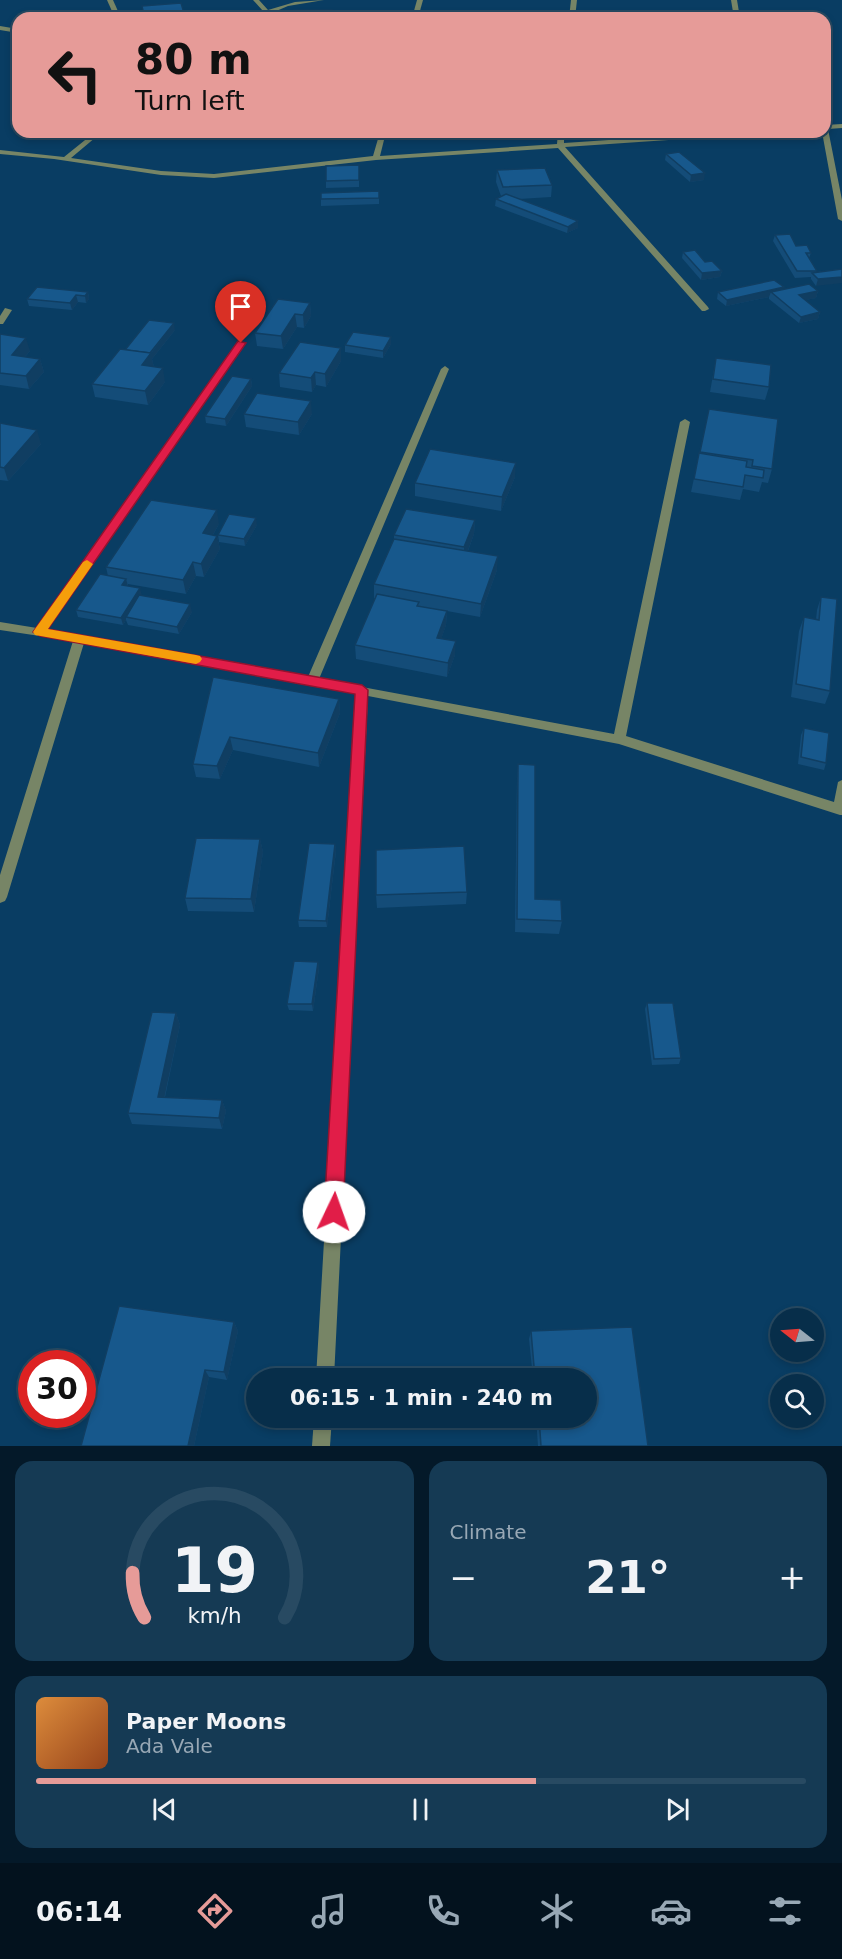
<!DOCTYPE html>
<html lang="en">
<head>
<meta charset="utf-8">
<style>
	:root { --surface:#072e4a; --page:#153a54; --text:#f1f3f6; --muted:#98a8b5; --line:#284a62; --accent:#e69b98 }
	body { margin:0; font-family:"DejaVu Sans",sans-serif; background:var(--page); color:var(--text); height:100vh; display:flex; flex-direction:column; font-size:22px; white-space:nowrap }
	* { box-sizing:border-box; margin:0 }
	p { font-size:20px; color:var(--muted) }
	.icon { flex:none; width:33px; height:33px; fill:none; stroke:currentColor; stroke-width:2; stroke-linecap:round; stroke-linejoin:round }
	.map { position:relative; height:1446px; overflow:hidden }
	.panel { display:flex; flex-direction:column; gap:15px; padding:15px; background:#041929; flex:1 }
	.panel>* { flex:none }
	.hud { position:absolute; left:12px; top:12px; width:819px; height:126px; border-radius:18px; box-shadow:0 3px 9px #0003,0 0 0 2px var(--line); background:#e69b98; color:#111; overflow:hidden }
	.needle { width:39px; rotate:287deg }
	.tools { position:absolute; left:770px; top:1308px; display:grid; gap:12px }
	.tools a { display:grid; place-items:center; width:54px; height:54px; border-radius:50%; background:var(--surface); box-shadow:0 3px 9px #0003,0 0 0 2px var(--line); font-size:30px }
	.speed { position:absolute; left:18px; top:1350px; display:flex; gap:12px; font-size:30px; font-weight:700; text-align:center }
	.speed>* { display:grid; place-content:center; width:78px; height:78px; border-radius:50%; background:var(--surface); box-shadow:0 3px 9px #0003,0 0 0 2px var(--line); line-height:1 }
	.speed .limit { border:9px solid #d22; background:#fff; color:#111 }
	.pin { position:absolute; display:grid; place-items:center; width:51px; height:51px; color:#fff; margin:-62px -26px; border-radius:50% 50% 50% 0; rotate:-45deg; box-shadow:0 0 6px #0007 }
	.pin .icon { rotate:45deg }
	.me { position:absolute; width:66px; margin:-33px; rotate:3deg; stroke-linejoin:round; filter:drop-shadow(0 0 4px #0008) }
	.turn { display:flex; align-items:center; gap:21px; height:126px; padding:0 24px; font-size:27px }
	.turn .icon { width:78px; height:78px; stroke-width:2.5 }
	.turn b { display:block; font-size:42px; line-height:51px }
	.big { font-size:45px; font-weight:600; line-height:1.1 }
	.panel .tile { flex:1; display:flex; flex-direction:column; justify-content:center; gap:9px; min-width:0; padding:0 21px; border-radius:18px; background:var(--page) }
	.panel .dial { align-items:center; gap:0 }
	.dial svg { height:156px; overflow:visible; fill:none; stroke:var(--line); stroke-width:7; stroke-linecap:round; text-anchor:middle }
	.dial text { fill:var(--text); stroke:none }
	.song { display:flex; align-items:center; gap:18px }
	.cover { width:72px; height:72px; border-radius:9px; background:linear-gradient(135deg,hsl(30 70% 55%),hsl(20 70% 35%)) }
	.played { height:6px; border-radius:3px; background:linear-gradient(90deg,var(--accent) 65%,var(--line) 65%) }
	.keys { display:flex; justify-content:space-around; direction:ltr }
	.heat { display:flex; justify-content:space-between; align-items:center; font-size:33px; direction:ltr }
	.panel .tiles { flex:1; display:grid; gap:15px; grid-template-columns:1fr 1fr }
	.tile:last-child { grid-column:span 2 }
	.trip { position:absolute; left:246px; top:1368px; width:351px; height:60px; border-radius:30px; background:var(--surface); box-shadow:0 3px 9px #0003,0 0 0 2px var(--line); font-weight:600; line-height:60px; text-align:center }
	.dock { display:flex; height:96px; justify-content:space-around; align-items:center; background:#03121e; color:var(--muted) }
	.dock .icon { width:42px; height:42px }
	.dock .current { color:var(--accent) }
	.dock b { font-size:27px; color:var(--text) }
	.map>svg:first-child { display:block }
	.lines { fill:none; stroke-linecap:round; stroke-linejoin:round }
	.minor { fill:#778566; fill-rule:evenodd }
	.wall { fill:#144c78 }
	.shaded-wall { fill:#103e62 }
	.building { fill:#17588c; stroke:#103e62; stroke-width:1.5 }
	.route { fill:#e11d48; stroke:#92132f; stroke-width:1.5 }
	.slow { fill:#f59e0b }
</style>
</head>
<body>
<div class="map">
<svg width="842" height="1446" viewBox="0 0 842 1446">
	<rect width="100%" height="100%" fill="#093d63"/>
	<g class="lines">
		<g class="minor">
			<path d="M107 0H113L121 18H115Z"/>
			<path d="M253 0H259L268 10 295 2 324 0 288 6 260 18H253L263 11Z"/>
			<path d="M417 0H423L418 18H412Z"/>
			<path d="M571 0H577L575 18H569Z"/>
			<path d="M731 0H737L740 18H734Z"/>
			<path d="M0 26 18 29V33L0 30Z"/>
			<path d="M842 124V128L828 129 842 200V221L838 219 822 132H825V125Z"/>
			<path d="M95 132H102L71 158 161 171 214 174 373 156 380 132H386L380 156 557 144 558 132H564V143L728 132H760L757 134 565 147 708 307 709 309 705 311H702L558 148 376 160 214 178 161 175 54 159 0 154V150L64 157Z"/>
			<path d="M5 308 12 310 3 324H0V316Z"/>
			<path d="M238 341 245 343 48 629 308 677 441 369 445 366 449 369 319 679 614 734 680 422 685 419 690 422 626 736 834 802 838 782 842 780V815H840L619 744 368 696 334 1378H316L356 694 84 643 7 897 5 901 0 903V875L73 641 0 630V622L37 628Z"/>
			<path d="M314 1418H332L330 1446H312Z"/>
		</g>
	</g>
	<g class="wall">
		<rect x="294" y="10" width="38" height="8"/>
		<path d="M316 132H337L331 139 316 137Z"/>
		<path d="M666 154 704 180 690 182 665 160Z"/>
		<path d="M359 165V187L326 188V181Z"/>
		<path d="M497 170 552 185 551 197 519 199 578 228 567 233 495 206 496 199 501 196 496 182Z"/>
		<path d="M379 191V204L321 206V193Z"/>
		<path d="M775 235 811 253 809 258 817 271 816 272 842 269 816 286 811 279V277L795 278 773 241Z"/>
		<path d="M683 252 722 271 720 277 701 280 682 258Z"/>
		<path d="M783 289 818 291 816 298 805 300 820 312 818 319 799 323 769 299V297L726 306 717 299 718 292Z"/>
		<path d="M88 292 89 299 86 303 78 302 72 310 29 306 27 299Z"/>
		<path d="M310 303 311 316 304 328 297 327 283 349 257 346 255 333Z"/>
		<path d="M175 330 152 359 154 367 165 382 148 405 95 397 92 384 125 350Z"/>
		<path d="M0 334 30 351 25 357 40 359 44 372 29 389 0 385Z"/>
		<path d="M391 344 383 358 345 352V345Z"/>
		<path d="M341 348V361L326 387 316 385 312 392 280 387 279 373Z"/>
		<path d="M716 358 769 387 765 400 710 392Z"/>
		<path d="M251 379 252 386 226 426 206 423 205 416Z"/>
		<path d="M709 409 772 469 768 483 762 482 759 492 743 489 740 500 691 492Z"/>
		<path d="M244 414H312L299 435 246 427Z"/>
		<path d="M0 423 41 444 8 481 0 480Z"/>
		<path d="M515 477 501 511 415 496V483Z"/>
		<path d="M475 520 474 534 468 551 497 570 480 617 447 611 446 625 441 639 455 655 447 677 356 659 355 645 375 598H374V584L394 539V535Z"/>
		<path d="M219 524 213 535 217 536 220 549 204 577 196 576 186 594 128 584V586L142 596 192 612 179 634 128 625 126 620 123 625 78 617 76 610 108 576 106 567Z"/>
		<path d="M257 525 245 546 219 542 218 535Z"/>
		<path d="M821 597 830 691 825 704 791 697 799 631 804 617 816 620 817 610Z"/>
		<path d="M213 677 339 699 340 713 319 767 233 750 220 779 196 777 193 764Z"/>
		<path d="M804 728 826 763 824 770 798 764 801 735Z"/>
		<path d="M518 764 535 899 562 921 559 934 515 932 517 778Z"/>
		<path d="M260 839 263 852 254 912 188 911 185 898Z"/>
		<path d="M335 844 336 851 327 927H299L298 920Z"/>
		<path d="M467 892 466 904 377 908 376 895Z"/>
		<path d="M318 962 319 968 313 1011 289 1010 287 1004Z"/>
		<path d="M647 1003 681 1058 679 1064 652 1065 645 1009Z"/>
		<path d="M176 1013 180 1025 165 1097 222 1100 226 1111 222 1129 132 1124 128 1113Z"/>
		<path d="M234 1322 238 1331 227 1380 209 1377 194 1446H81Z"/>
		<path d="M632 1327 648 1446H538L536 1418H586V1378H533L529 1339 531 1331Z"/>
	</g>
	<g class="shaded-wall">
		<path d="M184 13 185 18H144V16Z"/>
		<path d="M331 132H337L331 139 330 133Z"/>
		<path d="M705 173 704 180 690 182 691 175Z"/>
		<path d="M578 221V228L567 233 568 227Z"/>
		<path d="M722 271 720 277 701 280 702 273Z"/>
		<path d="M842 277V283L816 286 818 279Z"/>
		<path d="M784 287 782 294 771 292 769 297 726 306 727 300Z"/>
		<path d="M818 291 816 298 797 302 799 295Z"/>
		<path d="M88 292 89 299 86 303 85 296Z"/>
		<path d="M76 295 78 302 72 310 70 303Z"/>
		<path d="M310 303 311 316 304 328 303 315Z"/>
		<path d="M820 312 818 319 799 323 801 317Z"/>
		<path d="M295 314 297 327 283 349 281 336Z"/>
		<path d="M174 323 175 330 152 359 154 367 142 365Z"/>
		<path d="M391 337V344L383 358V351Z"/>
		<path d="M26 338 30 351 15 368 12 355Z"/>
		<path d="M341 348V361L326 387 325 374Z"/>
		<path d="M40 359 44 372 29 389 26 376Z"/>
		<path d="M163 368 165 382 148 405 145 391Z"/>
		<path d="M315 372 316 385 312 392 311 378Z"/>
		<path d="M251 379 252 386 226 426 225 419Z"/>
		<path d="M311 401 312 414 299 435 298 422Z"/>
		<path d="M37 430 41 444 8 481 4 468Z"/>
		<path d="M516 463 515 477 501 511 502 497Z"/>
		<path d="M217 510 219 524 206 547 203 533Z"/>
		<path d="M256 518 257 525 245 546 244 539Z"/>
		<path d="M475 520 474 534 464 561V547Z"/>
		<path d="M217 536 220 549 204 577 201 564Z"/>
		<path d="M498 556 497 570 480 617 481 604Z"/>
		<path d="M193 562 196 576 186 594 183 580Z"/>
		<path d="M126 579 128 586 122 585Z"/>
		<path d="M140 588 142 596 126 617V620L123 625 121 618Z"/>
		<path d="M190 604 192 612 179 634 177 627Z"/>
		<path d="M447 611 446 625 437 651V638Z"/>
		<path d="M456 641 455 655 447 677 448 663Z"/>
		<path d="M339 699 340 713 319 767 318 753Z"/>
		<path d="M230 737 233 750 220 779 217 766Z"/>
		<path d="M260 839 263 852 254 912 251 899Z"/>
		<path d="M335 844 336 851 327 927 326 921Z"/>
		<path d="M318 962 319 968 313 1011 312 1004Z"/>
		<path d="M176 1013 180 1025 162 1108 158 1097Z"/>
		<path d="M222 1100 226 1111 222 1129 219 1118Z"/>
		<path d="M234 1322 238 1331 227 1380 224 1372Z"/>
		<path d="M205 1370 209 1377 194 1446H188Z"/>
	</g>
	<g class="building">
		<path d="M181 3 184 13 144 16 142 6Z"/>
		<path d="M294 10H332V14L294 15Z"/>
		<path d="M679 152 705 173 691 175 666 154Z"/>
		<path d="M359 165V180L326 181V166Z"/>
		<path d="M545 168 552 185 503 187 497 170Z"/>
		<path d="M379 191V198L321 199V193Z"/>
		<path d="M506 194 578 221 568 227 496 199Z"/>
		<path d="M790 234 796 246 807 245 811 253H806L817 271H797L775 235Z"/>
		<path d="M695 250 705 262 712 261 722 271 702 273 683 252Z"/>
		<path d="M842 269V277L818 279 812 273Z"/>
		<path d="M774 280 784 287 727 300 718 292Z"/>
		<path d="M809 284 818 291 799 295 820 312 801 317 771 292Z"/>
		<path d="M37 287 88 292 85 296 76 295 70 303 27 299Z"/>
		<path d="M278 299 310 303 303 315 295 314 281 336 255 333Z"/>
		<path d="M149 320 174 323 150 353 125 350Z"/>
		<path d="M353 332 391 337 383 351 345 345Z"/>
		<path d="M0 334 26 338 12 355 40 359 26 376 0 373Z"/>
		<path d="M300 342 341 348 325 374 315 372 311 378 279 373Z"/>
		<path d="M120 349 151 353 142 365 163 368 145 391 92 384Z"/>
		<path d="M716 358 771 365 769 387 713 379Z"/>
		<path d="M232 376 251 379 225 419 205 416Z"/>
		<path d="M257 393 311 401 298 422 244 414Z"/>
		<path d="M709 409 778 419 772 469 752 466 753 460 700 452Z"/>
		<path d="M0 423 37 430 4 468 0 467Z"/>
		<path d="M430 449 516 463 502 497 415 483Z"/>
		<path d="M699 453 747 461 746 467 764 470 763 478 745 475 743 487 694 479Z"/>
		<path d="M151 500 217 510 203 533 217 536 201 564 193 562 183 580 106 567Z"/>
		<path d="M406 509 475 520 464 547 394 535Z"/>
		<path d="M229 514 256 518 244 539 218 535Z"/>
		<path d="M394 539 498 556 481 604 374 584Z"/>
		<path d="M100 574 126 579 122 585 140 588 121 618 76 610Z"/>
		<path d="M377 594 419 602 417 606 447 611 437 638 456 641 448 663 355 645Z"/>
		<path d="M139 595 190 604 177 627 126 617Z"/>
		<path d="M821 597 837 599 830 691 796 684 804 617 819 620Z"/>
		<path d="M213 677 339 699 318 753 230 737 217 766 193 764Z"/>
		<path d="M804 728 829 733 826 763 801 757Z"/>
		<path d="M518 764 535 765V899L561 900 562 921 517 919Z"/>
		<path d="M196 838 260 839 251 899 185 898Z"/>
		<path d="M309 843 335 844 326 921 298 920Z"/>
		<path d="M464 846 467 892 376 895V850Z"/>
		<path d="M294 961 318 962 312 1004H287Z"/>
		<path d="M647 1003H673L681 1058 654 1059Z"/>
		<path d="M152 1012 176 1013 158 1097 222 1100 219 1118 128 1113Z"/>
		<path d="M119 1306 234 1322 224 1372 205 1370 188 1446H81Z"/>
		<path d="M632 1327 648 1446H541L539 1418H586V1378H535L531 1331Z"/>
	</g>
	<path class="route" d="M238 341 246 343 48 629 362 685 368 690 343 1212 340 1219 334 1222 327 1219 324 1212 355 694 40 636 33 632Z"/>
	<path class="slow" d="M87 560 93 564 48 629 196 655 200 656 202 659 200 662 196 664 35 635 33 632 35 629 83 562Z"/>
</svg>
<div class="tools">
<a><svg class="needle" viewBox="-14 -14 28 28"><path d="M0-13l5 13h-10z" fill="#e53935"/><path d="M0 13l5-13h-10z" fill="#98a8b5"/></svg></a>
<a><svg class="icon" aria-label="search" viewBox="0 0 24 24"><circle cx="10" cy="10" r="6"/><path d="M15 15l6 6"/></svg></a>
</div>
<div class="speed"><div class="limit">30</div></div>
<div class="pin" style="left:241px;top:343px;background:#d93025"><svg class="icon" aria-label="arrive" viewBox="0 0 24 24"><path d="M6 21V4h12l-3 4 3 4H6"/></svg></div>
<svg class="me" style="left:334px;top:1212px" viewBox="-20 -20 40 40"><circle r="19" fill="#fff"/><path d="M0-13L10 11 0 6-10 11z" fill="#e11d48"/></svg>
<div class="trip">06:15 · 1 min · 240 m</div>
<div class="hud">
<div class="turn"><svg class="icon" aria-label="left" viewBox="0 0 24 24"><path d="M17 20v-9H6M10 6l-5 5 5 5"/></svg><div><b>80 m</b>Turn left</div></div>
</div>
</div>
<section class="panel">
<div class="tiles">
<div class="tile dial"><svg viewBox="0 0 100 80">
<path d="M14 69A42 42 0 1 1 86 69"/>
<path d="M14 69A42 42 0 0 1 8 46" stroke="#e69b98"/>
<text x="50" y="56" font-size="32" font-weight="700">19</text>
<text x="50" y="72" font-size="11">km/h</text>
</svg></div>
<div class="tile"><p>Climate</p>
<div class="heat"><a>−</a><b class="big">21°</b><a>+</a></div>
</div>
<div class="tile">
<div class="song"><i class="cover"></i><div><b>Paper Moons</b><p>Ada Vale</p></div></div>
<div class="played"></div>
<div class="keys"><svg class="icon" aria-label="previous" viewBox="0 0 24 24"><path d="M18 5L8 12l10 7zM5 5v14"/></svg><svg class="icon" aria-label="pause" viewBox="0 0 24 24"><path d="M8 5v14M16 5v14"/></svg><svg class="icon" aria-label="next" viewBox="0 0 24 24"><path d="M6 5l10 7-10 7zM19 5v14"/></svg></div>
</div>
</div>
</section>
<nav class="dock">
<b>06:14</b>
<svg class="icon current" aria-label="directions" viewBox="0 0 24 24"><path d="M12 3l9 9-9 9-9-9zM9 14v-3h6M13 9l2 2-2 2"/></svg>
<svg class="icon" aria-label="music" viewBox="0 0 24 24"><path d="M9 18V5l10-2v13"/><circle cx="6" cy="18" r="3"/><circle cx="16" cy="16" r="3"/></svg>
<svg class="icon" aria-label="phone" viewBox="0 0 24 24"><path d="M5 4h4l2 5-3 2q2 4 5 5l2-3 5 2v4C11 20 4 13 5 4z"/></svg>
<svg class="icon" aria-label="climate" viewBox="0 0 24 24"><path d="M12 3v18M4 7l16 10M4 17L20 7"/></svg>
<svg class="icon" aria-label="car" viewBox="0 0 24 24"><path d="M5 17H2v-5l4-1 3-4h7l3 4 3 1v5h-3M9 17h6M6 11h13"/><circle cx="7" cy="17" r="2"/><circle cx="17" cy="17" r="2"/></svg>
<svg class="icon" aria-label="filters" viewBox="0 0 24 24"><path d="M4 7h16M4 17h16"/><circle cx="9" cy="7" r="2"/><circle cx="15" cy="17" r="2"/></svg>
</nav>
</body>
</html>
